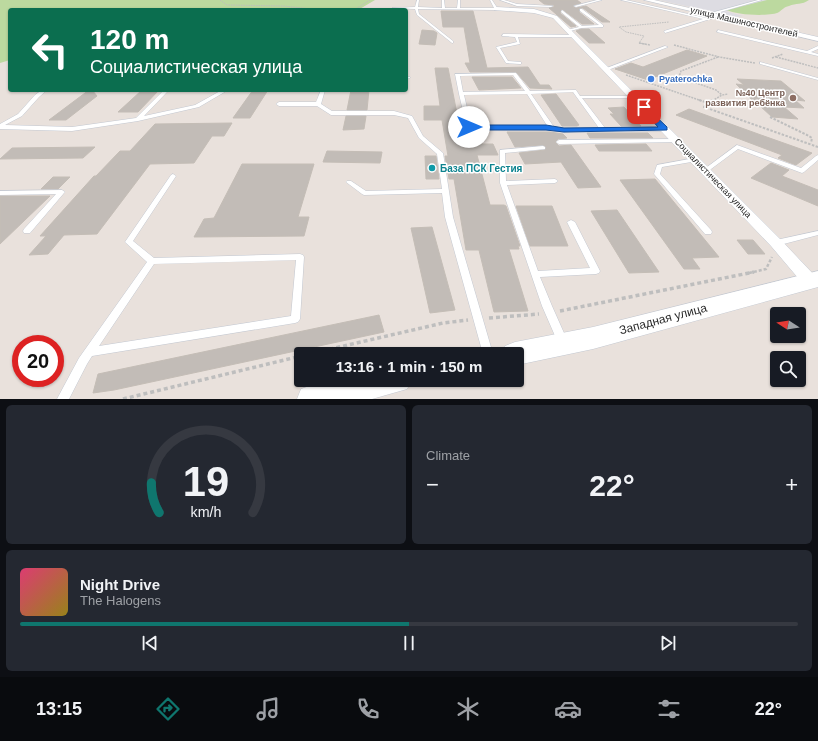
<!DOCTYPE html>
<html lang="en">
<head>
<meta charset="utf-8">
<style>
	:root { --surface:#171b24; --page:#242831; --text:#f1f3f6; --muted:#9ea1a6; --line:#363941; --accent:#0f766e }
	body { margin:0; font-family:Helvetica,sans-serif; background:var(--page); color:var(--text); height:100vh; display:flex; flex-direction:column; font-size:15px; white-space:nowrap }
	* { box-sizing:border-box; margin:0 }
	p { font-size:13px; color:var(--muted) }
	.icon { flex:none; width:22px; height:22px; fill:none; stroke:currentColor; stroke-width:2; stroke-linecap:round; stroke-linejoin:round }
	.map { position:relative; height:399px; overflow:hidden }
	.side { display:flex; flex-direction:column; gap:6px; padding:6px; background:#0d0f14; flex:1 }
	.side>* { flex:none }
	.guide { position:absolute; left:8px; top:8px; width:400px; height:84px; border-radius:4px; box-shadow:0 1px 3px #0004; background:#0b6e4f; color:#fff; overflow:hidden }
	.needle { width:26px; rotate:282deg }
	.buttons { position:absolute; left:770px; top:307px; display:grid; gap:8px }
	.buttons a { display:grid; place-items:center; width:36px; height:36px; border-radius:4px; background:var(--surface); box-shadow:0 1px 3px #0004; font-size:20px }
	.speed { position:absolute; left:12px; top:335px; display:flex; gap:8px; font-size:20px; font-weight:700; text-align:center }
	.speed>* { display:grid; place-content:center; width:52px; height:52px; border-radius:50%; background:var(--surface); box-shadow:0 1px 3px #0004; line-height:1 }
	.speed .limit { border:6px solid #d22; background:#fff; color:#111 }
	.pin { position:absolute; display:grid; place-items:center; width:34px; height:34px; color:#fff; margin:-17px; border-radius:8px; box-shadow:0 2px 6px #0006 }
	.me { position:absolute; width:44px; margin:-22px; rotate:90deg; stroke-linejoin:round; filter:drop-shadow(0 0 3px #0008) }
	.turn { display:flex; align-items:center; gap:14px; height:84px; padding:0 16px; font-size:18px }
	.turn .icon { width:52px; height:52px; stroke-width:2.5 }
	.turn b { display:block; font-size:28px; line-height:34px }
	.big { font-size:30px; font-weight:700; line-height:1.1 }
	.side .widget { flex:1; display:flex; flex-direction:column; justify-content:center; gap:6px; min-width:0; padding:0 14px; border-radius:6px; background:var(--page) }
	.side .dial { align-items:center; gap:0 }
	.dial svg { height:104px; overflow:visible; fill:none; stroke:var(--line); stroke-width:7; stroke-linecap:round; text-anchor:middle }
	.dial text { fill:var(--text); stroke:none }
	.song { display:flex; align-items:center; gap:12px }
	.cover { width:48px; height:48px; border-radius:6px; background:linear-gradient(135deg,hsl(340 70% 55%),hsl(50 70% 35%)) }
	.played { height:4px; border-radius:2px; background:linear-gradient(90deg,var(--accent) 50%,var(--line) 50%) }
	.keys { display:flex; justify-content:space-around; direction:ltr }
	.heat { display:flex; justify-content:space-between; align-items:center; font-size:22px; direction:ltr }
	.side .tiles { flex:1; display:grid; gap:6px; grid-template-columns:1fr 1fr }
	.widget:last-child { grid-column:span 2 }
	.trip { position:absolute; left:294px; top:347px; width:230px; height:40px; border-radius:4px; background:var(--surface); box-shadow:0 1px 3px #0004; font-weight:700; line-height:40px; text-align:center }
	.menu { display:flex; height:64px; justify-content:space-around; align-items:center; background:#090b0e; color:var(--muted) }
	.menu .icon { width:28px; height:28px }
	.menu .on { color:var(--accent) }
	.menu b { font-size:18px; color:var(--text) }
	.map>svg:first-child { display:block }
	.industrial { fill:#dddce2 }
	.green { fill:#bcd99f }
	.building { fill:#c2bcb7; stroke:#c4bdb6 }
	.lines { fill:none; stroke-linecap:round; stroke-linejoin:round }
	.service-casing { stroke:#c3c8d1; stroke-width:1 }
	.minor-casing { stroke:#c3c8d1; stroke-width:1 }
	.secondary-casing { stroke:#c3c8d1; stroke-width:1 }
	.path-far4 { stroke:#bebebe; stroke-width:1; stroke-dasharray:1.5 1; stroke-linecap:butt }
	.path-far3 { stroke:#bebebe; stroke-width:1.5; stroke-dasharray:2 1; stroke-linecap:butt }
	.path-far2 { stroke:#bebebe; stroke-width:2; stroke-dasharray:2.5 1.5; stroke-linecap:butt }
	.path-far1 { stroke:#bebebe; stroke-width:2.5; stroke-dasharray:3 2; stroke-linecap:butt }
	.path { stroke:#bebebe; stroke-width:3.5; stroke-dasharray:4 3; stroke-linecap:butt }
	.service { fill:#fff; fill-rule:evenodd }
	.minor { fill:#fff; fill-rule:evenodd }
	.secondary { fill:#fff; fill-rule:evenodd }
	.route { fill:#1a73e8; stroke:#114b97 }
	.shop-dot { fill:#3f7fe0; stroke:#fff; stroke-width:1.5 }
	.education-dot { fill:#8d6e63; stroke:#fff; stroke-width:1.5 }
	.culture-dot { fill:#0f9aa8; stroke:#fff; stroke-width:1.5 }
	.labels { text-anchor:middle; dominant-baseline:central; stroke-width:3; stroke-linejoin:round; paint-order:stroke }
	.far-street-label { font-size:9px; fill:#282828; stroke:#fff }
	.far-shop-label { font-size:9px; font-weight:bold; fill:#366cbe; stroke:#fff; text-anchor:start }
	.far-education-label { font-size:9px; font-weight:bold; fill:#785e54; stroke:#fff; text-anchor:end }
	.culture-label { font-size:10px; font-weight:bold; fill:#0d838f; stroke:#fff; text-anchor:start }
	.near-street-label { font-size:12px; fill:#282828; stroke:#fff }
</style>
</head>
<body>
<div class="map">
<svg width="818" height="399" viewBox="0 0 818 399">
	<rect width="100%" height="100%" fill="#e9e1dc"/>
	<path class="industrial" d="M659 0H769L725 11 743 16 736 17Z"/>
	<g class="green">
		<path d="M0 0H375L358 10H10V60L0 63Z"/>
		<path d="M767 0H809C802 5 796 3 789 6 784 7 782 10 779 12 771 17 735 15 727 10Z"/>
	</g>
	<g class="building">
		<path d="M539 0H577L581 3 574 5 573 7 576 8 586 6 610 22H602L583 8H580L579 12 594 24H582L562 9 560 13 576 26 571 27 549 8 554 7V5L544 4Z"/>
		<path d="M441 11H473L487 68 528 67 540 85H549L552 89 530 88 516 72H470L465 63H470L464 27H443Z"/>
		<path d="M581 29H589L605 43H589L576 31Z"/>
		<path d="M422 30 434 31 437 33 435 45 419 44Z"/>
		<path d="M687 50 707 56 648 80 615 69 631 63 643 67Z"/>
		<path d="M435 68H448L463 144H493L498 155H477L490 205H504L506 206 520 246H518L519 249H509L528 311 494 312 479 250H466L454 179H449L445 156H448L442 120H424V106H440Z"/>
		<path d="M472 77H512L521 88 479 90Z"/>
		<path d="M737 79 781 81 805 101 795 100 804 108 784 107 798 119 772 117 760 106 757 105 736 84 744 85Z"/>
		<path d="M89 90H92L97 96 66 120H49Z"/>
		<path d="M142 90H159L138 112H118Z"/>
		<path d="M253 90H268L250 118H233Z"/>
		<path d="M351 90H369L367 110H347Z"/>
		<path d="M556 94 579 125 577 126H562L541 95Z"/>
		<path d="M624 107 641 126H621L610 114H614L608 108Z"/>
		<path d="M689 109 761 135 812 153 796 165 778 158 782 155 676 115Z"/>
		<path d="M346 116H366L364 129 343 130Z"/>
		<path d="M232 123 224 136H212L194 163 150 164 97 234 64 235 48 254 29 255 46 236H40L94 176H96L120 151H130L155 124Z"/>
		<path d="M507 132H550L563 134 567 138 558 139 555 142 559 146 571 145 601 187 578 188 561 162 525 164 519 153 545 150 546 147 543 145 515 147Z"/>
		<path d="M587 133H648L653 138H590Z"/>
		<path d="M646 144 652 151H599L595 145Z"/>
		<path d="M95 147 83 158 0 159 12 148Z"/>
		<path d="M327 151 382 152 380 163 323 162Z"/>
		<path d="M425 156H436L439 179H426Z"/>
		<path d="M771 163 789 170 782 176 818 190V206L751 178Z"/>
		<path d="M242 164H314L298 217H309L304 236 194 237 204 219 214 218Z"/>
		<path d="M53 177H70L58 189H41Z"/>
		<path d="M655 179 719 257 692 258 700 269H684L620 180Z"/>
		<path d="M0 196H50L0 244Z"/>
		<path d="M516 206H552L568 246H530Z"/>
		<path d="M617 210 659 272 629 273 591 211Z"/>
		<path d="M432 227 455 310 430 313 411 228Z"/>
		<path d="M737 240H753L765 254H748Z"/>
		<path d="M379 315 384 332 114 390 93 393 98 374Z"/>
	</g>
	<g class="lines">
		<g class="service-casing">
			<g id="service">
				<path d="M417 0H419L418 7 442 8V0H444L445 8H457L458 0H460V8H494L490 0H492L498 9 496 10 418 9 419 14 453 41V43H452L417 15 415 9 392 8 415 7Z"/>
				<path d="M500 0H504L517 4 553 6 551 7 517 6Z"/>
				<path d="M597 0H602L576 7 574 6Z"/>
				<path d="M621 0H626L706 18 718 15 720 16 665 33 664 31 703 19Z"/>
				<path d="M758 0H762L710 15 707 14Z"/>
				<path d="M580 9H582L603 25V27L581 28 567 32V30L579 27 561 12 562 10 582 26 599 25 580 11Z"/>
				<path d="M718 30 807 51 818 46V49L811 52 818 54V56L717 32Z"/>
				<path d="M503 34 572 35 574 36 572 37H518L520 44 500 48 508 61 521 62V64H520L506 63 496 47 517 42 515 37 502 36Z"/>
				<path d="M665 46 668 47 608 70 604 69Z"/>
				<path d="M760 62 818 78V80L760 64Z"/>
				<path d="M514 73H516L530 91 574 90H576L580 96H635V97L633 98H582L605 128 664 127 667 129 664 131 563 132 546 130 467 128 459 94 455 74ZM513 75 525 91 463 92 460 76ZM573 92 599 128H563L554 127 531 94ZM527 94 548 127 471 125 464 95Z"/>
				<path d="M406 77H410V78L406 79Z"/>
				<path d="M42 90H47L39 97 22 116 5 125 72 127 136 118 164 90H169L144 116 195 105 222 90H228L199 107 138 121 72 131 0 129V124L18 114 35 95Z"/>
				<path d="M321 90H325L321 104 332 111H394L412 116 423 136 443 153 453 217 493 354H483L445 217 442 193 364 195 362 194 346 182 347 181H351L366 191 442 189 437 154 419 138 408 118 394 115H331L317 106H279L276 104 279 102H316Z"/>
				<path d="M676 139 678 140V142L559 144 556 142 559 140Z"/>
				<path d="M737 145 801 168 816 156 818 155V160L804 172 802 173 738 149 707 172H703L702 171 703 170Z"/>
				<path d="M543 146 545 147V149L505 153 506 181 555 179 558 181 555 183 507 185 538 271 590 268 567 222 571 220 575 222 600 271 599 273 596 274 540 277 552 306 568 342 567 345 563 346 559 345 542 306 500 183V150Z"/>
				<path d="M695 158 697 159 698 160 697 161 662 167 660 174 711 230 712 232 711 234H705L654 174 657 165Z"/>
				<path d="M173 174 176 176 133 241 154 258 300 254 303 255 304 257 300 319 298 322 295 323 92 356 87 364 69 399H57L79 358 147 262 125 242 171 175ZM296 260 291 316 99 346 154 264Z"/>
				<path d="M62 190 65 192 64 193 30 233H24L23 231 24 229 56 194 0 195V191Z"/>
				<path d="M818 231V235L776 246 773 245 772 243 773 241 776 240Z"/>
			</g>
		</g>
		<g class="minor-casing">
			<g id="minor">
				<path d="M644 0H654L818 37V41Z"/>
				<path d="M496 7 534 9 557 16 781 240 816 277 818 281 816 285 810 287 804 285 771 246 553 18 534 13 494 10 493 9Z"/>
			</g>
		</g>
		<g class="secondary-casing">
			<g id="secondary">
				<path d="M818 271V287L593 349 517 365V354H501L505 346 515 342 593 327Z"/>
				<path d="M336 380H412L407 389 372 399H297L301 389 312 385Z"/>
			</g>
		</g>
		<g class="path-far4">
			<path d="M220 0 227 5 284 6 319 10"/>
			<path d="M354 10 370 0"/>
			<path d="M645 44 639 43 644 36 626 32 619 27 669 22"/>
		</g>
		<g class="path-far3">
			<path d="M639 43 650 45"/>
			<path d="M674 45 719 57 755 63"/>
			<path d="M718 57 681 71 679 77 716 90 722 95"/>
			<path d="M776 57 818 68"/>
			<path d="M772 58 783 54"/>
			<path d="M626 75 702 101"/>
			<path d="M712 101 722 95 728 94"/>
		</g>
		<g class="path-far2">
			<path d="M699 100 708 103 713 100"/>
			<path d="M708 103 704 107 818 147"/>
			<path d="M770 117 807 135 812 138 811 143"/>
		</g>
		<path class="path-far1" d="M749 273 766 269 772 257"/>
		<g class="path">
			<path d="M560 311 754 272"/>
			<path d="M489 318 539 314"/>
			<path d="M309 354 443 323 468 320"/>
			<path d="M123 399 301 356"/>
		</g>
		<use href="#service" class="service"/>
		<use href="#minor" class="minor"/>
		<use href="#secondary" class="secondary"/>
	</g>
	<path class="route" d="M644 105 667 127V130L564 132 546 130H469L466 127 469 125H546L564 128 658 127 640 107Z"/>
	<circle class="shop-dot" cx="651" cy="79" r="4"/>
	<circle class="education-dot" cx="793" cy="98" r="4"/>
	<circle class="culture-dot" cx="432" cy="168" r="4"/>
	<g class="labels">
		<g class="far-street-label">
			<text transform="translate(744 22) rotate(13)">улица Машиностроителей</text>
			<text transform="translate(713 178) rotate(46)">Социалистическая улица</text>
		</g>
		<g class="far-shop-label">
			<text x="659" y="79">Pyaterochka</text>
		</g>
		<g class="far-education-label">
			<text x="785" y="93">№40 Центр<tspan x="785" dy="10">развития ребёнка</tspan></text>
		</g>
		<g class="culture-label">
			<text x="440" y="168">База ПСК Гестия</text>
		</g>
		<g class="near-street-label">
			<text transform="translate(663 319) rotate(-15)">Западная улица</text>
		</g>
	</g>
</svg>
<div class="buttons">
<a><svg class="needle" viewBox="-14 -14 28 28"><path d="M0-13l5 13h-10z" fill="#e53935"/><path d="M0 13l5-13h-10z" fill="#9ea1a6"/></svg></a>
<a><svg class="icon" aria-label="search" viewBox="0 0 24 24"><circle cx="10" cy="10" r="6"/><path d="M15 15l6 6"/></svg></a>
</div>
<div class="speed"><div class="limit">20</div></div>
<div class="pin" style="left:644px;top:107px;background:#d93025"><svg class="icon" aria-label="arrive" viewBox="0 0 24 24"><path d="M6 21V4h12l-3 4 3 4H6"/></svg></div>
<svg class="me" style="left:469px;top:127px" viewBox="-20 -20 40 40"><circle r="19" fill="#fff"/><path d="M0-13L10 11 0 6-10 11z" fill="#1a73e8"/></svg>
<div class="trip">13:16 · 1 min · 150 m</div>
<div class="guide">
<div class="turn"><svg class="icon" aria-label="left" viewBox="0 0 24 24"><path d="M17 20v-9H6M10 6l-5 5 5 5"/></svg><div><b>120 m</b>Социалистическая улица</div></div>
</div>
</div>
<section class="side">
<div class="tiles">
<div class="widget dial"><svg viewBox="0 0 100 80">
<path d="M14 69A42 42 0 1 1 86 69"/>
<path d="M14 69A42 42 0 0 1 8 46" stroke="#0f766e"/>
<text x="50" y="56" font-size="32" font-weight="700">19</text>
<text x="50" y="72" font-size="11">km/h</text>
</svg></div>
<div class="widget"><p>Climate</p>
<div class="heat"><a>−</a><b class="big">22°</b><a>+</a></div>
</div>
<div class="widget">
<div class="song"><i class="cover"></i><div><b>Night Drive</b><p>The Halogens</p></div></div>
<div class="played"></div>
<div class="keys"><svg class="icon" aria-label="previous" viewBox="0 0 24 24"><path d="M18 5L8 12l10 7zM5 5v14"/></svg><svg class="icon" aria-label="pause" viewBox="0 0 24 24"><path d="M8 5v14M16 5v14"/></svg><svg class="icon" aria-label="next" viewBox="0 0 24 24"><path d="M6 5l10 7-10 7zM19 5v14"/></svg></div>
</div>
</div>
</section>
<nav class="menu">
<b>13:15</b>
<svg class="icon on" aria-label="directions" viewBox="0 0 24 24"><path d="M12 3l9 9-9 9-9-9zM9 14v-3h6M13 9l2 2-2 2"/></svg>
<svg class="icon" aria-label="music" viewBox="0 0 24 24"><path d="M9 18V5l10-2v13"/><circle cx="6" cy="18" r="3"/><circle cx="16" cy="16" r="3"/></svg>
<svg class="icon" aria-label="phone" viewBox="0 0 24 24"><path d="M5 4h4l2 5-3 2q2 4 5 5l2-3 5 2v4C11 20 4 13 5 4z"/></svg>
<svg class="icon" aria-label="climate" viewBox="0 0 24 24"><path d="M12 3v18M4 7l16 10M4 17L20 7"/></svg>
<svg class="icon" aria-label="car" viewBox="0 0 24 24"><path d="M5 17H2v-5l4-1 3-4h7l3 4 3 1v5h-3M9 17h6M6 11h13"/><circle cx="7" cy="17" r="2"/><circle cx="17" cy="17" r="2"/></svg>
<svg class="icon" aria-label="filters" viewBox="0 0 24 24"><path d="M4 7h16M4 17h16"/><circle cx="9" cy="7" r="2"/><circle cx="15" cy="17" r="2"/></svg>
<b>22°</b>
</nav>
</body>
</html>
